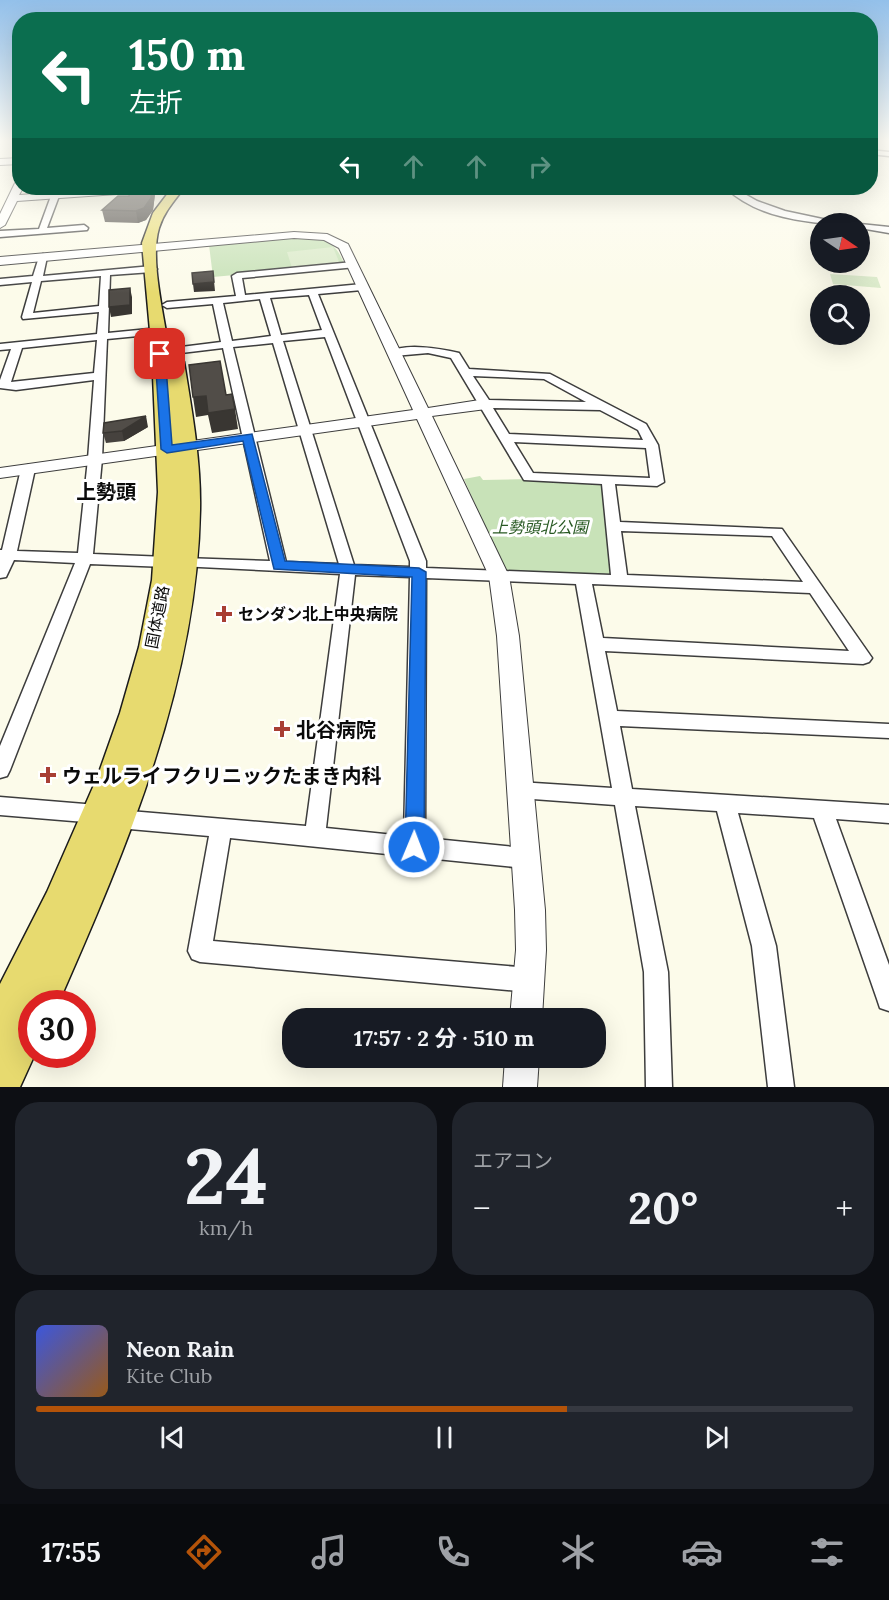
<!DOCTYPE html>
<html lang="ja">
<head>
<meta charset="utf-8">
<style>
	:root { --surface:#171b24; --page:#20242c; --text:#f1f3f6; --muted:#9ea1a6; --line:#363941; --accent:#b45309 }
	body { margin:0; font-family:Lora,"Noto Sans JP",serif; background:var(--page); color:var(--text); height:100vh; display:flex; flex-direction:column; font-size:22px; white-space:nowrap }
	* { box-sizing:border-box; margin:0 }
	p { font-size:20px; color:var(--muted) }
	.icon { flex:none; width:33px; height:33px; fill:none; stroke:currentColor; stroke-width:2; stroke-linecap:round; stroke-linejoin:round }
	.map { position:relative; height:1087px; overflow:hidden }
	.sheet { display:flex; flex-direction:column; gap:15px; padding:15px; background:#0d0f14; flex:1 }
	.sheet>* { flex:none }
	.top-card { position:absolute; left:12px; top:12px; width:866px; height:183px; border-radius:24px; box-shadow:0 6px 24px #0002; background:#0b6e4f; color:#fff; overflow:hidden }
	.needle { width:39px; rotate:103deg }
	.controls { position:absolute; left:810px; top:213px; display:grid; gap:12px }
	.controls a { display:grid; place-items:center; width:60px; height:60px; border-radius:50%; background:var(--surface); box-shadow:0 6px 24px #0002; font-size:30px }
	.speed { position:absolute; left:18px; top:990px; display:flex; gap:12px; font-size:30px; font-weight:700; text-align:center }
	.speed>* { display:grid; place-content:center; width:78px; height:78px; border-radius:50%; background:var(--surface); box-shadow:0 6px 24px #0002; line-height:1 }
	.speed .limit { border:9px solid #d22; background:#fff; color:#111 }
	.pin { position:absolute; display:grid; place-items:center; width:51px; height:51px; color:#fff; margin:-26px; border-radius:12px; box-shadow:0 3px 9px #0006 }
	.me { position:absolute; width:66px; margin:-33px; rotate:1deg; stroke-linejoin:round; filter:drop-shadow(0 0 4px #0008) }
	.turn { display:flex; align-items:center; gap:21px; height:126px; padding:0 18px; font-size:27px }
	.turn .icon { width:78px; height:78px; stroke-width:2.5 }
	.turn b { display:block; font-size:42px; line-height:51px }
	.lanes { display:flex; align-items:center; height:57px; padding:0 18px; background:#0003; justify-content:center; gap:30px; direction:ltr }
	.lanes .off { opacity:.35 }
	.big { font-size:45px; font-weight:700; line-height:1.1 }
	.sheet .card { flex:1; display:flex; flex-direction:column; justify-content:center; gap:9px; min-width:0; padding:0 21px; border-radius:24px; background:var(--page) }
	.sheet .dial { align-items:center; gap:0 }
	.dial b { font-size:78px; line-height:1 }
	.song { display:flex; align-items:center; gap:18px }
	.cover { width:72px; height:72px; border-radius:9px; background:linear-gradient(135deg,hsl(230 70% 55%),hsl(30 70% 35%)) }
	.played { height:6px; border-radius:3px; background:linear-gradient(90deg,var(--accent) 65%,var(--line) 65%) }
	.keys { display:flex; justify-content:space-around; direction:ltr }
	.heat { display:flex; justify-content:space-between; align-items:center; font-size:33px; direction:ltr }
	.sheet .tiles { flex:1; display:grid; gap:15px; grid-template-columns:1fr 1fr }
	.card:last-child { grid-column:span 2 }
	.trip { position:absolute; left:282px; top:1008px; width:324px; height:60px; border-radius:24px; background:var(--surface); box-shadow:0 6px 24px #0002; font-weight:700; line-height:60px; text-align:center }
	.menu { display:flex; height:96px; justify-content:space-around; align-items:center; background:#090b0e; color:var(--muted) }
	.menu .icon { width:42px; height:42px }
	.menu .on { color:var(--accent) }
	.menu b { font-size:27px; color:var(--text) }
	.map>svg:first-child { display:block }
	.green { fill:#c8e2b8 }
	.pitch { fill:#daeac9 }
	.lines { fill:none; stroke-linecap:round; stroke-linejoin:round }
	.minor-casing { stroke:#3d3d3d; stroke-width:3 }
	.tertiary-casing { stroke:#3d3d3d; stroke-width:2 }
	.primary-casing { stroke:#1b1b1b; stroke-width:3 }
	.minor { fill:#fff; fill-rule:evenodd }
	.tertiary { fill:#fff; fill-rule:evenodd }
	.primary { fill:#e7da6f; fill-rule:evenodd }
	.wall { fill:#46423e }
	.shaded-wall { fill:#393632 }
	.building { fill:#514d48; stroke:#393632; stroke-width:1.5 }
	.route { fill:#1a73e8; stroke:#114b97; stroke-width:1.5 }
	.poi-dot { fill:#a83e34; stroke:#fff; stroke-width:2 }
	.labels { text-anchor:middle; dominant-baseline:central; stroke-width:6; stroke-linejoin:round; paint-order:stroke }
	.park-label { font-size:16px; font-style:italic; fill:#285923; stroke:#fff }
	.poi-label { font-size:16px; font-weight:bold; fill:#0a0a0a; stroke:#fff; text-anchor:start }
	.street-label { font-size:16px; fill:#0a0a0a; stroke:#fff }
	.quarter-label { font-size:20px; font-weight:bold; fill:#0a0a0a; stroke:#fff }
	.near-poi-label { font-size:20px; font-weight:bold; fill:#0a0a0a; stroke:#fff; text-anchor:start }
</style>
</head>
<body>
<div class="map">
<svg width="889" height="1087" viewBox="0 0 889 1087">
	<rect width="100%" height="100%" fill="#fcfbea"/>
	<g class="green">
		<path d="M296 238C322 238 333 238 344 263L341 265 213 277 209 245Z"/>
		<path d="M480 476 483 480 527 479 605 482 617 578 512 573 503 568 464 479Z"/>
	</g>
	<g class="pitch">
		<path d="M333 247 340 264 292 268 287 252Z"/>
		<path d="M830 274 877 277 881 288 833 284Z"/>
	</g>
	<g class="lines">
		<g class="minor-casing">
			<g id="minor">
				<path d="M870 150 889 152V156L870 154Z"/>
				<path d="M54 188H62L47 228 84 225 88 228 87 230 0 237V231L39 229Z"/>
				<path d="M726 188H734L757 201 785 211 846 224C807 224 756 217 726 188Z"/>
				<path d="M860 224 889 227V233L860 228Z"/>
				<path d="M43 254 47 257 43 276 152 266 157 269 152 272 110 275 108 333 159 328 164 331 159 334 107 339 102 459 93 554 166 557 174 562 166 567 90 564 10 770 7 776 0 778V746L75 563 14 560 6 577 0 578V550H2L21 469 28 465 35 469 17 551 78 553 88 459 94 380 16 390 0 388V380L11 349 0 350V344L97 334 99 312 23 319 22 317 32 282 0 285V279L33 276 39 257ZM101 276 99 306 33 313 41 281ZM97 340 94 373 11 382 22 348Z"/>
				<path d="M353 262 356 263V267L242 278 245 295 362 284 367 287 362 290 318 294 426 561V568L611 575 602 484 524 480 451 358 428 353 394 356 389 353C403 342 442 349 459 353L469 369 550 374 646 424 658 445 664 482 657 486 615 484 620 522 782 529 872 658 869 662 863 664 605 651 617 711 889 724V738L620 726 632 789 889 805V823L836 819 889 965V1011L880 1008 877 999 814 818 738 813 776 946 794 1087H768L752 946 717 811 635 806 668 972 672 1087H646L644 972 615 805 519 798 512 796 509 790 512 784 519 782 612 788 576 584 426 578 425 838 524 848 532 851 535 858 532 865 524 868 230 838 213 941 530 968 539 971 542 980 539 989 530 992 200 962 192 959 188 951 209 836 118 828 111 825 108 819 111 813 118 810 306 826 340 574 179 566 176 563 179 560 184 558 270 561 223 348 173 354 168 351 173 348 221 342 213 304 167 308 162 305 167 302 236 296 232 276 237 273ZM309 295 322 330 281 335 270 298ZM260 299 271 336 232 341 223 303ZM325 337 410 561V567L354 565 283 341ZM273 343 339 564 286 562 233 347ZM473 376 544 379 586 402 489 400ZM493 408 600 410 638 430 643 440 509 434ZM514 442 646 448 650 478 533 473ZM621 531 772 536 803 582 627 575ZM355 575 410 577 404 836 326 828ZM592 584 810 593 849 651 603 638Z"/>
				<path d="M0 797 97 805 104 808 107 814 104 820 97 823 0 815Z"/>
			</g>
		</g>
		<g class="tertiary-casing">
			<g id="tertiary">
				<path d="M20 158V164L0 165V159Z"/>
				<path d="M20 180V188H23L19 195 124 188H165L160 191 17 201 5 225 0 228V214L15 183Z"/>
				<path d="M294 232 327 234 348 244 428 408 486 399 494 404 486 409 432 416 509 576 519 636 545 910 546 950 542 1018H510L516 950 515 910 497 636 489 576 417 419 0 478V468L413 410 339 248 324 240 294 238 0 265V257Z"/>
				<path d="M505 1058H539L537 1087H503Z"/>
			</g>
		</g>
		<g class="primary-casing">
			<path id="primary" d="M172 188H184C174 201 164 212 159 228 149 261 166 322 170 358H181L184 362C192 411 201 461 200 510 197 684 127 847 58 1004H32V1054H35L20 1087H0V984L47 892 97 778 120 713 139 647 152 580 158 492 152 353 142 243 153 213Z"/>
		</g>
		<use href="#minor" class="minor"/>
		<use href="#tertiary" class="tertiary"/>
		<use href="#primary" class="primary"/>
	</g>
	<g class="wall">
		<path d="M155 194 153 210 146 220 138 223 105 222 102 210 129 196Z"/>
		<path d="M148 427 124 441 106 443 103 433Z"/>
	</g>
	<g class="shaded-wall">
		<path d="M152 188H154L155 194 153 210 146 220 138 223 136 211Z"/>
		<path d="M213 271 215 291 194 292 193 284Z"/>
		<path d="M130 288 132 297V314L111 317 109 307Z"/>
		<path d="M206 396 235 409 238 429 212 433 208 415 196 417 193 397Z"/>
		<path d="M146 416 148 427 124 441 122 431Z"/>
	</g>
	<g class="building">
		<path d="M130 188H152L151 198 144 208 136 211 102 210 118 196H129Z"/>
		<path d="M213 271 214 282 193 284 192 273Z"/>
		<path d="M130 288V305L109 307V290Z"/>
		<path d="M220 361 226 395 232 394 235 409 208 413 206 396 193 397 189 365Z"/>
		<path d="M146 416 122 431 103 433 104 423Z"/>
	</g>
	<linearGradient id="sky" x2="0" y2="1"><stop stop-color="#93c0ea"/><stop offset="0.48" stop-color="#fefdf6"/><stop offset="1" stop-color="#fefdf6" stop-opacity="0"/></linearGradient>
	<rect width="889" height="293" fill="url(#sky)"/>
	<path class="route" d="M160 351 165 354 172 445 252 434 285 561 419 568 426 572 424 847 421 853 414 855 407 853 405 847 412 577 274 569 243 441 167 453 161 449 155 354Z"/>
	<g class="poi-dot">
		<path d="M221 605h6v6h6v6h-6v6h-6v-6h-6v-6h6z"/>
		<path d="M279 720h6v6h6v6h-6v6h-6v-6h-6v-6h6z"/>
		<path d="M45 766h6v6h6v6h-6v6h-6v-6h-6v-6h6z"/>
	</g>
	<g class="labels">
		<g class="park-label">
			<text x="540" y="527">上勢頭北公園</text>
		</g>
		<g class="poi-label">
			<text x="238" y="614">センダン北上中央病院</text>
		</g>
		<g class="street-label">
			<text transform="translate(157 617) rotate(-79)">国体道路</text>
		</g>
		<g class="quarter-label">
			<text x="106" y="491">上勢頭</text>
		</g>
		<g class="near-poi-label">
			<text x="296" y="729">北谷病院</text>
			<text x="62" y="775">ウェルライフクリニックたまき内科</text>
		</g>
	</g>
</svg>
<div class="controls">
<a><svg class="needle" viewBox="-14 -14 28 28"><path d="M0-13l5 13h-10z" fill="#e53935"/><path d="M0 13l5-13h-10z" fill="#9ea1a6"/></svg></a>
<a><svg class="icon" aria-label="search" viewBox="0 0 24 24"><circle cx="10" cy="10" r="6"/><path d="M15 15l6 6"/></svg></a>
</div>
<div class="speed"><div class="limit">30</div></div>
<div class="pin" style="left:160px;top:354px;background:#d93025"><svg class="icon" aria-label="arrive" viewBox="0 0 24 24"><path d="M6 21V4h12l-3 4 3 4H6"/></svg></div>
<svg class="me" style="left:414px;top:847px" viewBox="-20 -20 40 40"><circle r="17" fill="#1a73e8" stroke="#fff" stroke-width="3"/><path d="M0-11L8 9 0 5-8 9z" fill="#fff"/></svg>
<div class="trip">17:57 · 2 分 · 510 m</div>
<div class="top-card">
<div class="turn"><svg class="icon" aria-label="left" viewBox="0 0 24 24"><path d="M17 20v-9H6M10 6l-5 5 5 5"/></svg><div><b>150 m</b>左折</div></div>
<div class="lanes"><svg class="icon" aria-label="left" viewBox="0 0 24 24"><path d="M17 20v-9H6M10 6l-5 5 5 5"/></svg><svg class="icon off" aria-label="ahead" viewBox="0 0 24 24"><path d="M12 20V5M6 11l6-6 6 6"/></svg><svg class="icon off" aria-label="ahead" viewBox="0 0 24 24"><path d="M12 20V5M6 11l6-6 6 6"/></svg><svg class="icon off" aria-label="right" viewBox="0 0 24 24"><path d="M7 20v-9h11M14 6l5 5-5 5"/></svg></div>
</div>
</div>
<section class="sheet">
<div class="tiles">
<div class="card dial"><b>24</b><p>km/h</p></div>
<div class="card"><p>エアコン</p>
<div class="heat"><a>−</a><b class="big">20°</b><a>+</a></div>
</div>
<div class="card">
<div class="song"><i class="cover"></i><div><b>Neon Rain</b><p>Kite Club</p></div></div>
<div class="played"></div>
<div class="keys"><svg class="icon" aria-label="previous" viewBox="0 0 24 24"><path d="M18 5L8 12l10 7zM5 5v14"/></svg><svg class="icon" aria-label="pause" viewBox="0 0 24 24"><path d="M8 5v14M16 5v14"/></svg><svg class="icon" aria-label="next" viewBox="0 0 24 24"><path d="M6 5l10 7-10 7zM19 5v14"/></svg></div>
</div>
</div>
</section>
<nav class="menu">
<b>17:55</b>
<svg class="icon on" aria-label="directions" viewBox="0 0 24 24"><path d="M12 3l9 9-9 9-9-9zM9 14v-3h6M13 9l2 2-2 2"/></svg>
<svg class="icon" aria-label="music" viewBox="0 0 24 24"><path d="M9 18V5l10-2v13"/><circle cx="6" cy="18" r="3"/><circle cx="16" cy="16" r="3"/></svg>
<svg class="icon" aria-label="phone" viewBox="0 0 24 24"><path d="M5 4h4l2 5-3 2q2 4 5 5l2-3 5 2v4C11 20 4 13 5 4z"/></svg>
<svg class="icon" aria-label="climate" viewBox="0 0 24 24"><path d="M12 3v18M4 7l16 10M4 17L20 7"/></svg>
<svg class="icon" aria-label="car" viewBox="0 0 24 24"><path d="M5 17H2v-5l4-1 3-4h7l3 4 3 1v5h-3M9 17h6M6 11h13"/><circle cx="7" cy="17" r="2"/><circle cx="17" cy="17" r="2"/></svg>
<svg class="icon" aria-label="filters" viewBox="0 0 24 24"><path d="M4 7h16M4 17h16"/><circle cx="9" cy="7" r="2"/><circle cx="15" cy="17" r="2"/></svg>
</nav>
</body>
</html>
